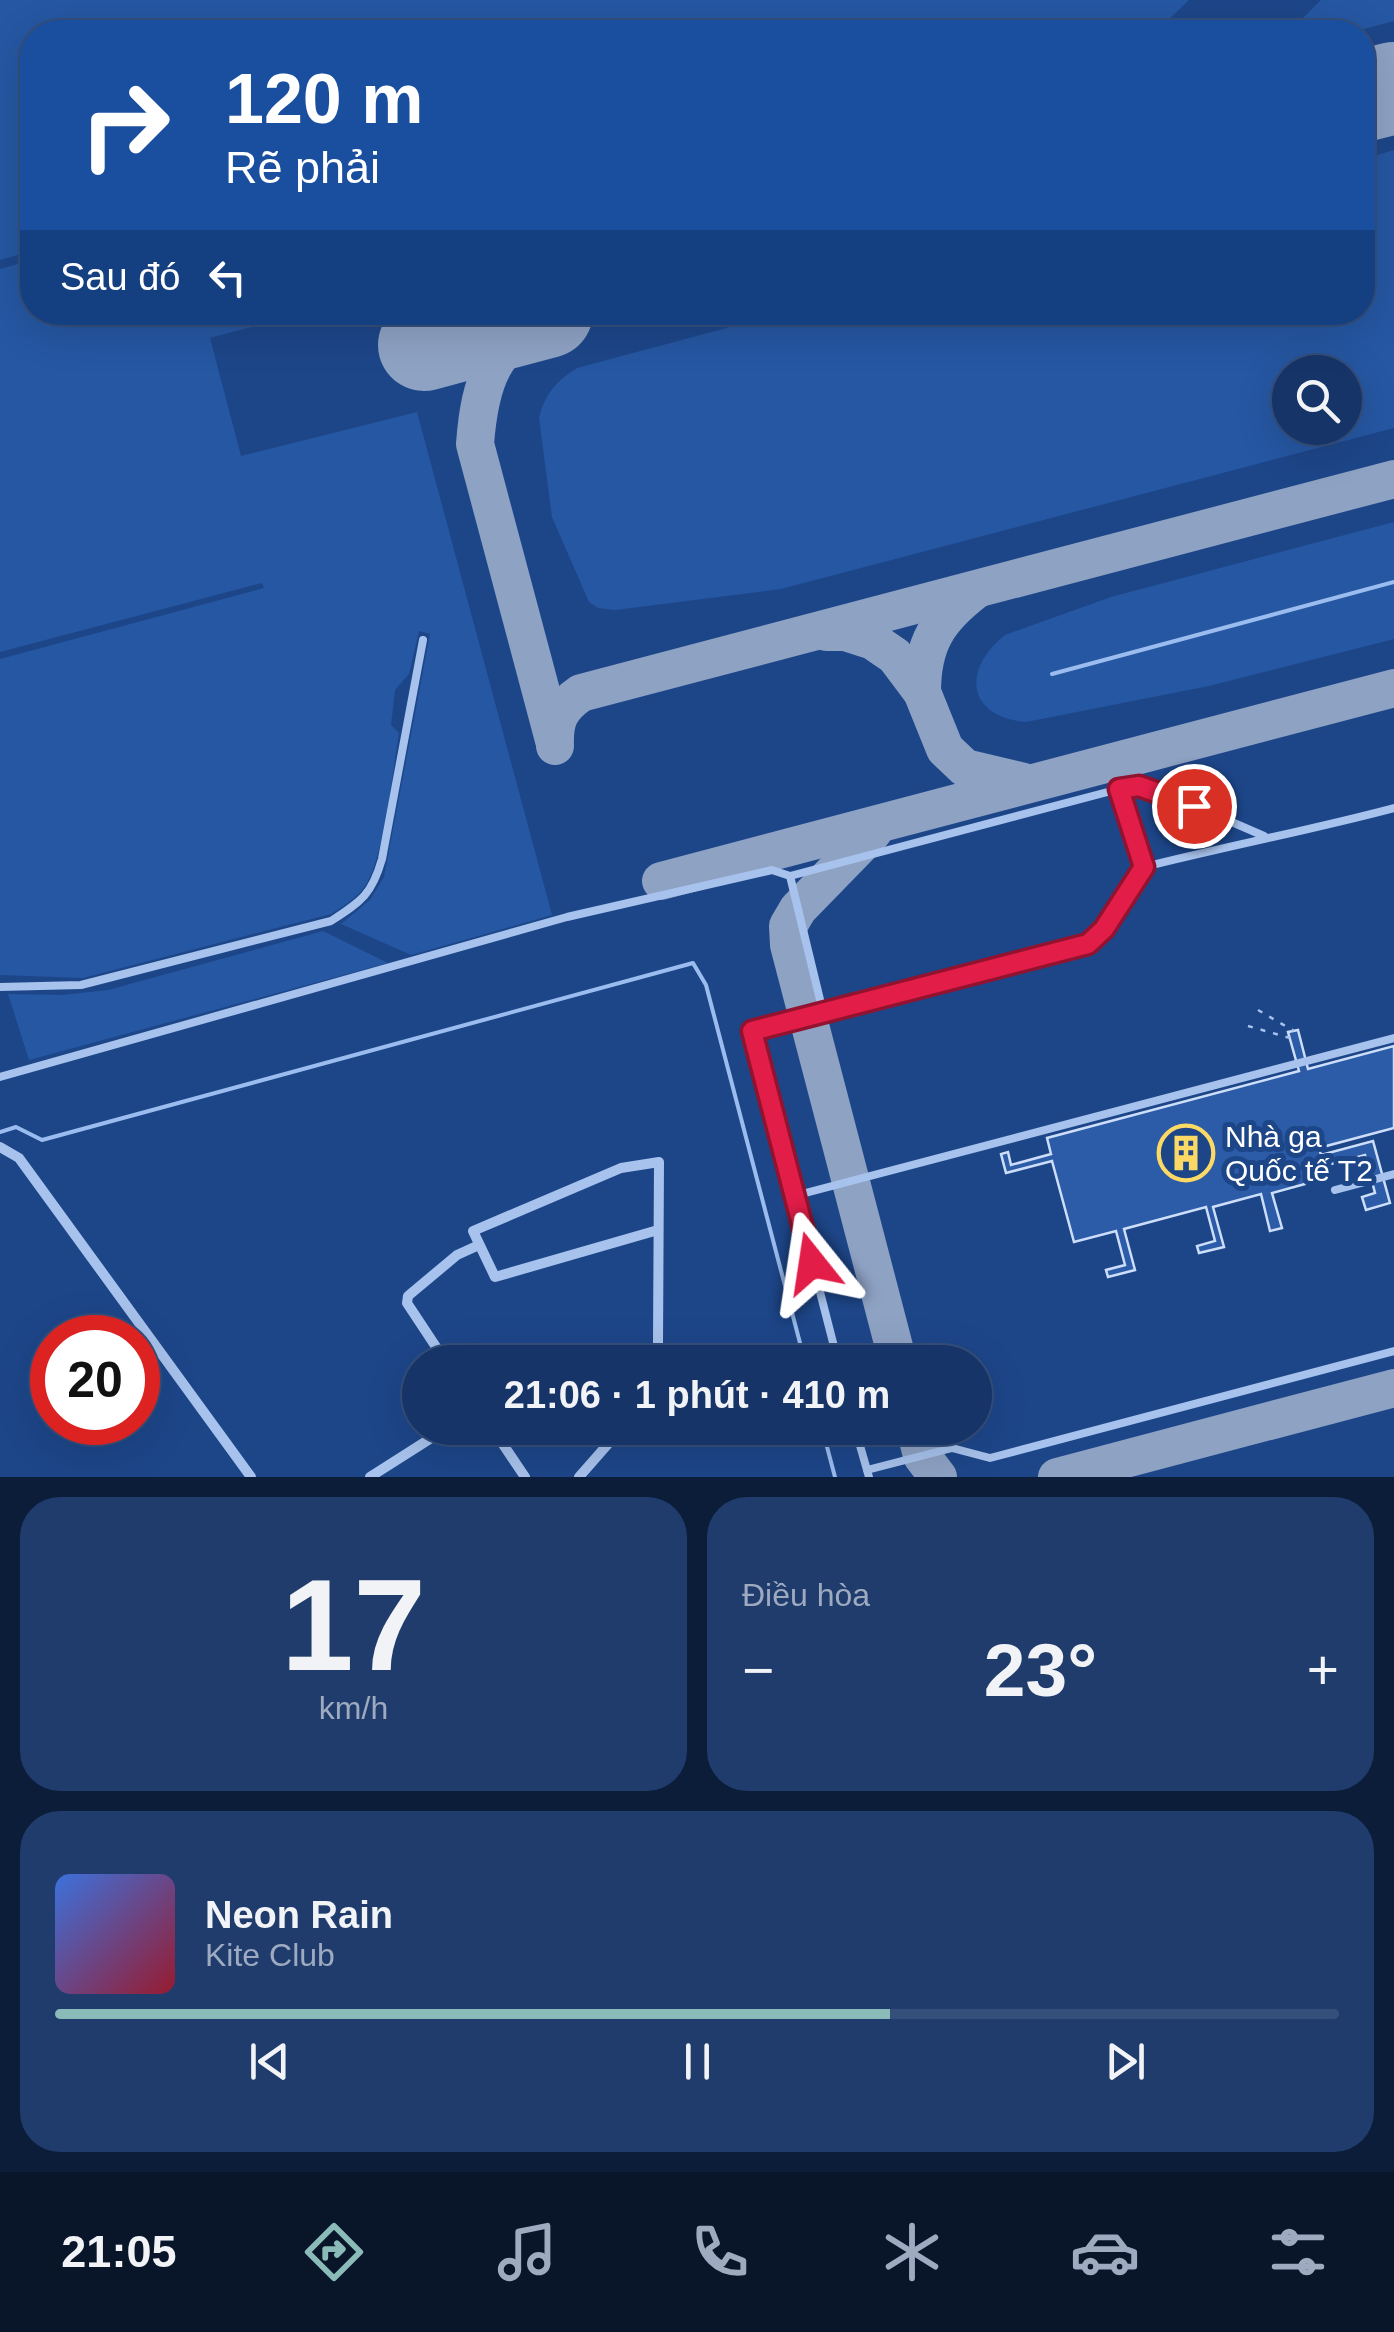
<!DOCTYPE html>
<html lang="vi">
<head>
<meta charset="utf-8">
<style>
	:root { --surface:#163467; --page:#1f3c6d; --text:#f1f3f6; --muted:#9eaac0; --line:#354f7b; --accent:#8bbbb9 }
	body { margin:0; font-family:Arial,sans-serif; background:var(--page); color:var(--text); height:100vh; display:flex; flex-direction:column; font-size:38px; white-space:nowrap }
	* { box-sizing:border-box; margin:0 }
	p { font-size:32px; color:var(--muted) }
	.icon { flex:none; width:55px; height:55px; fill:none; stroke:currentColor; stroke-width:2; stroke-linecap:round; stroke-linejoin:round }
	.map { position:relative; height:1477px; overflow:hidden }
	.side { display:flex; flex-direction:column; gap:20px; padding:20px; background:#0c1d39; flex:1 }
	.side>* { flex:none }
	.guide { position:absolute; left:20px; top:20px; width:1355px; height:305px; border-radius:40px; box-shadow:0 10px 40px #0002,0 0 0 2px var(--line); background:#1a4fa0; color:#fff; overflow:hidden }
	.controls { position:absolute; left:1272px; top:355px; display:grid; gap:20px }
	.controls a { display:grid; place-items:center; width:90px; height:90px; border-radius:50%; background:var(--surface); box-shadow:0 10px 40px #0002,0 0 0 2px var(--line); font-size:50px }
	.speed { position:absolute; left:30px; top:1315px; display:flex; gap:20px; font-size:50px; font-weight:700; text-align:center }
	.speed>* { display:grid; place-content:center; width:130px; height:130px; border-radius:50%; background:var(--surface); box-shadow:0 10px 40px #0002,0 0 0 2px var(--line); line-height:1 }
	.speed .limit { border:15px solid #d22; background:#fff; color:#111 }
	.pin { position:absolute; display:grid; place-items:center; width:85px; height:85px; color:#fff; margin:-42px; border:5px solid #fff; border-radius:50%; box-shadow:0 2px 10px #0007 }
	.me { position:absolute; width:110px; margin:-55px; rotate:345deg; stroke-linejoin:round; filter:drop-shadow(0 0 8px #0008) }
	.turn { display:flex; align-items:center; gap:35px; height:210px; padding:0 40px; font-size:45px }
	.turn .icon { width:130px; height:130px; stroke-width:2.5 }
	.turn b { display:block; font-size:70px; line-height:85px }
	.then { display:flex; align-items:center; height:95px; padding:0 40px; background:#0003; gap:20px; font-size:38px }
	.big { font-size:75px; font-weight:800; line-height:1.1 }
	.side .widget { flex:1; display:flex; flex-direction:column; justify-content:center; gap:15px; min-width:0; padding:0 35px; border-radius:40px; background:var(--page) }
	.side .dial { align-items:center; gap:0 }
	.dial b { font-size:130px; line-height:1 }
	.song { display:flex; align-items:center; gap:30px }
	.cover { width:120px; height:120px; border-radius:15px; background:linear-gradient(135deg,hsl(220 70% 55%),hsl(350 70% 35%)) }
	.played { height:10px; border-radius:5px; background:linear-gradient(90deg,var(--accent) 65%,var(--line) 65%) }
	.keys { display:flex; justify-content:space-around; direction:ltr }
	.heat { display:flex; justify-content:space-between; align-items:center; font-size:55px; direction:ltr }
	.side .tiles { flex:1; display:grid; gap:20px; grid-template-columns:1fr 1fr }
	.widget:last-child { grid-column:span 2 }
	.trip { position:absolute; left:402px; top:1345px; width:590px; height:100px; border-radius:50px; background:var(--surface); box-shadow:0 10px 40px #0002,0 0 0 2px var(--line); font-weight:800; line-height:100px; text-align:center }
	.tab-bar { display:flex; height:160px; justify-content:space-around; align-items:center; background:#091529; color:var(--muted) }
	.tab-bar .icon { width:70px; height:70px }
	.tab-bar .on { color:var(--accent) }
	.tab-bar b { font-size:45px; color:var(--text) }
	.map>svg:first-child { display:block }
	.green { fill:#2657a2; fill-rule:evenodd }
	.lines { fill:none; stroke-linecap:round; stroke-linejoin:round }
	.stream { stroke:#9abcee; stroke-width:4 }
	.taxiway { stroke:#8ea2c4; stroke-width:38 }
	.runway { stroke:#8ea2c4; stroke-width:92 }
	.building { fill:#2c5ca7; stroke:#ccdef9; stroke-width:2.5 }
	.path { stroke:#a7c2ec; stroke-width:2.5; stroke-dasharray:5 8; stroke-linecap:butt }
	.service { stroke:#a7c2ec; stroke-width:8 }
	.minor { stroke:#a7c2ec; stroke-width:10 }
	.route-casing { stroke:#92132f; stroke-width:25 }
	.route { stroke:#e11d48; stroke-width:18 }
	.labels { text-anchor:middle; dominant-baseline:central; stroke-width:10; stroke-linejoin:round; paint-order:stroke }
	.poi-label { font-size:30px; fill:#fff; stroke:#1d4689; text-anchor:start }
</style>
</head>
<body>
<div class="map">
<svg width="1394" height="1477" viewBox="0 0 1394 1477">
	<rect width="100%" height="100%" fill="#1d4689"/>
	<g class="green">
		<path d="M0 0H1189L1156 32H32V251L0 260Z"/>
		<path d="M1321 0H1394V21L1353 32H1289Z"/>
		<path d="M1394 150V428L781 589 615 610 598 608 589 602 552 517 539 418C544 395 557 380 577 368L783 313 1362 312 1363 159ZM1290 372H1345V428H1290Z"/>
		<path d="M32 260V312L303 313 210 338 241 456 417 412 552 915 411 955 341 924 370 900 384 877 430 634 419 631 409 674 395 690 391 725 399 733C393 769 384 854 367 883 358 898 345 905 331 914L83 978 0 975V659L264 588 262 583 0 652V269Z"/>
		<path d="M1394 522V639L1209 686 1026 722C966 717 962 669 1005 635L1111 597Z"/>
		<path d="M323 931 388 963 29 1060 8 994 63 995 108 990Z"/>
	</g>
	<g class="lines">
		<g class="stream">
			<path d="M1052 674 1394 582"/>
			<path d="M0 1132 16 1127 42 1140 693 963 706 985 805 1362"/>
			<path d="M822 1428 835 1477"/>
		</g>
		<g class="taxiway">
			<path d="M550 312C493 348 480 378 475 444L554 740"/>
			<path d="M826 632H845L873 641 895 656 922 692 945 749 965 768 1024 782"/>
			<path d="M922 692C922 643 938 619 976 590"/>
			<path d="M555 746C554 721 559 708 581 693L1394 479"/>
			<path d="M873 832 798 909 788 926 789 945 898 1362"/>
			<path d="M661 881 1394 688"/>
			<path d="M915 1428 922 1456 938 1477"/>
			<path d="M1057 1477 1394 1388"/>
		</g>
		<g class="runway">
			<path d="M1362 96 1394 88"/>
			<path d="M424 345 547 312"/>
		</g>
	</g>
	<path class="building" d="M1298 1030 1308 1069 1394 1046V1128L1319 1148 1321 1155 1373 1141 1390 1203 1366 1210 1362 1197 1375 1193 1365 1155 1320 1167 1323 1179 1272 1193 1282 1228 1270 1231 1261 1194 1213 1207 1224 1247 1199 1253 1197 1246 1215 1241 1206 1207 1124 1229 1135 1270 1108 1277 1106 1270 1125 1265 1116 1231 1074 1242 1052 1161 1006 1173 1001 1154 1008 1152 1011 1165 1051 1154 1047 1138 1299 1071 1288 1032Z"/>
	<g class="lines">
		<g class="path">
			<path d="M1258 1010 1294 1031"/>
			<path d="M1248 1026 1290 1038"/>
		</g>
		<g class="service">
			<path d="M1119 789 1139 786 1158 790 1264 836"/>
			<path d="M790 876 823 1012"/>
			<path d="M0 987 81 985 331 921C362 901 372 894 382 859L423 640"/>
			<path d="M0 1077 567 917 772 870 790 876 1119 789 1144 867"/>
			<path d="M1335 1190 1394 1174"/>
			<path d="M794 1196 1394 1038"/>
			<path d="M838 1362 753 1031 1087 944 1104 929 1144 867C1227 846 1311 830 1394 808"/>
			<path d="M855 1428 869 1477"/>
			<path d="M867 1470 952 1448 990 1458 1394 1351"/>
		</g>
		<g class="minor">
			<path d="M0 1147 19 1158 251 1477"/>
			<path d="M446 1362 407 1303 408 1296 457 1255 479 1245"/>
			<path d="M628 1362 655 1355"/>
			<path d="M654 1362 658 1343 659 1162 621 1168 473 1231 495 1277 658 1230"/>
			<path d="M492 1428 525 1477"/>
			<path d="M370 1477 447 1428"/>
			<path d="M579 1477 622 1428"/>
		</g>
	</g>
	<g class="lines">
		<g class="route-casing">
			<path id="route" d="M812 1263 752 1031 1088 944 1104 929 1144 867 1119 789 1139 786 1194 806"/>
		</g>
		<use href="#route" class="route"/>
	</g>
	<defs>
		<g id="building-ring" transform="scale(2.875)"><circle r="9.5" fill="#1d4689" stroke="#fcd965" stroke-width="1.5"/><path d="M-4-6H4V6H1V3H-1V6H-4ZM-2.5-4.3h1.7v1.8h-1.7ZM.8-4.3h1.7v1.8H.8ZM-2.5-1h1.7V.8h-1.7ZM.8-1h1.7V.8H.8Z" fill="#fcd965"/></g>
	</defs>
	<g fill-rule="evenodd">
		<use href="#building-ring" x="1186" y="1153"/>
	</g>
	<g class="labels">
		<g class="poi-label">
			<text x="1225" y="1136">Nhà ga<tspan x="1225" dy="34">Quốc tế T2</tspan></text>
		</g>
	</g>
</svg>
<div class="controls">
<a><svg class="icon" aria-label="search" viewBox="0 0 24 24"><circle cx="10" cy="10" r="6"/><path d="M15 15l6 6"/></svg></a>
</div>
<div class="speed"><div class="limit">20</div></div>
<div class="pin" style="left:1194px;top:806px;background:#d93025"><svg class="icon" aria-label="arrive" viewBox="0 0 24 24"><path d="M6 21V4h12l-3 4 3 4H6"/></svg></div>
<svg class="me" style="left:812px;top:1263px" viewBox="-20 -20 40 40"><path d="M0-17L14 15 0 8-14 15z" fill="#e11d48" stroke="#fff" stroke-width="4"/></svg>
<div class="trip">21:06 · 1 phút · 410 m</div>
<div class="guide">
<div class="turn"><svg class="icon" aria-label="right" viewBox="0 0 24 24"><path d="M7 20v-9h11M14 6l5 5-5 5"/></svg><div><b>120 m</b>Rẽ phải</div></div>
<div class="then">Sau đó<svg class="icon" aria-label="left" viewBox="0 0 24 24"><path d="M17 20v-9H6M10 6l-5 5 5 5"/></svg></div>
</div>
</div>
<section class="side">
<div class="tiles">
<div class="widget dial"><b>17</b><p>km/h</p></div>
<div class="widget"><p>Điều hòa</p>
<div class="heat"><a>−</a><b class="big">23°</b><a>+</a></div>
</div>
<div class="widget">
<div class="song"><i class="cover"></i><div><b>Neon Rain</b><p>Kite Club</p></div></div>
<div class="played"></div>
<div class="keys"><svg class="icon" aria-label="previous" viewBox="0 0 24 24"><path d="M18 5L8 12l10 7zM5 5v14"/></svg><svg class="icon" aria-label="pause" viewBox="0 0 24 24"><path d="M8 5v14M16 5v14"/></svg><svg class="icon" aria-label="next" viewBox="0 0 24 24"><path d="M6 5l10 7-10 7zM19 5v14"/></svg></div>
</div>
</div>
</section>
<nav class="tab-bar">
<b>21:05</b>
<svg class="icon on" aria-label="directions" viewBox="0 0 24 24"><path d="M12 3l9 9-9 9-9-9zM9 14v-3h6M13 9l2 2-2 2"/></svg>
<svg class="icon" aria-label="music" viewBox="0 0 24 24"><path d="M9 18V5l10-2v13"/><circle cx="6" cy="18" r="3"/><circle cx="16" cy="16" r="3"/></svg>
<svg class="icon" aria-label="phone" viewBox="0 0 24 24"><path d="M5 4h4l2 5-3 2q2 4 5 5l2-3 5 2v4C11 20 4 13 5 4z"/></svg>
<svg class="icon" aria-label="climate" viewBox="0 0 24 24"><path d="M12 3v18M4 7l16 10M4 17L20 7"/></svg>
<svg class="icon" aria-label="car" viewBox="0 0 24 24"><path d="M5 17H2v-5l4-1 3-4h7l3 4 3 1v5h-3M9 17h6M6 11h13"/><circle cx="7" cy="17" r="2"/><circle cx="17" cy="17" r="2"/></svg>
<svg class="icon" aria-label="filters" viewBox="0 0 24 24"><path d="M4 7h16M4 17h16"/><circle cx="9" cy="7" r="2"/><circle cx="15" cy="17" r="2"/></svg>
</nav>
</body>
</html>
